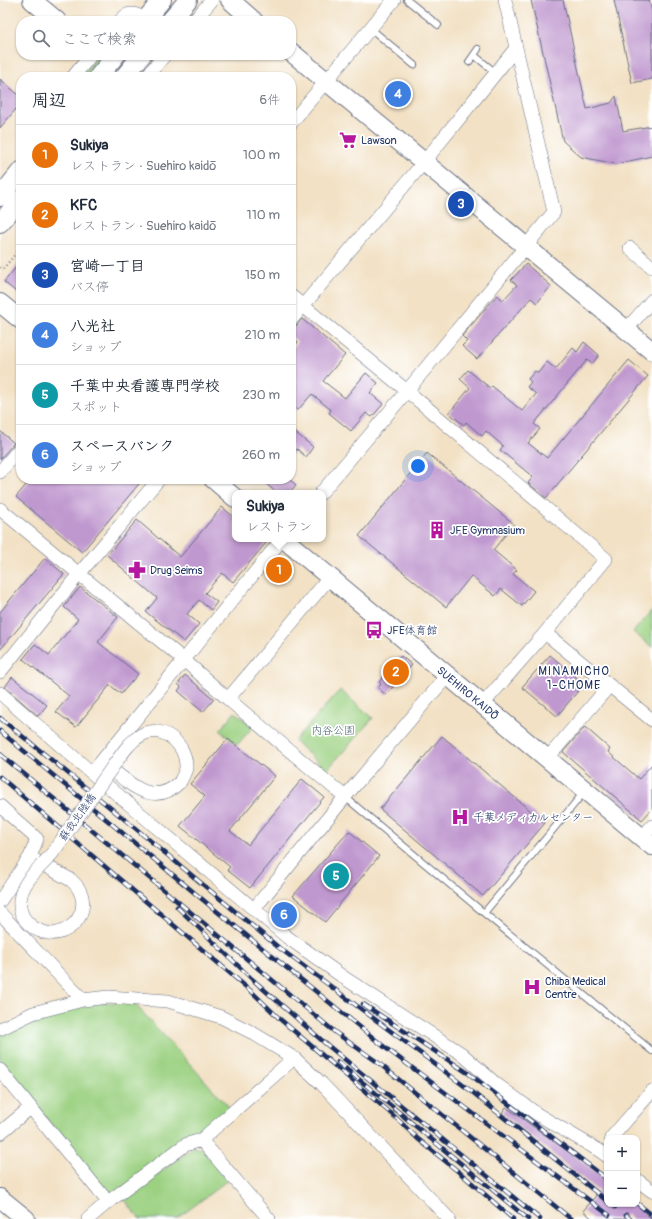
<!DOCTYPE html>
<html lang="ja">
<meta charset="utf-8">
<style>
body{margin:0;font-family:Pangolin,"Klee One",sans-serif;background:#f2f2f3;color:#1f2937}
.controls{position:absolute;right:12px;bottom:12px;display:grid;overflow:hidden;border-radius:8px;box-shadow:0 1px 3px #0004}
.controls button{width:36px;height:36px;display:grid;place-items:center;padding:0;border:0;border-bottom:1px solid #e0e1e3;background:#fff;color:#1f2937;font:20px sans-serif}
.you{position:absolute;left:418px;top:466px;width:14px;height:14px;margin:-10px;border:3px solid #fff;border-radius:50%;background:#1a73e8;box-shadow:0 0 0 6px #1a73e833}
.badge{display:grid;place-items:center;width:26px;height:26px;border-radius:50%;background:#2563eb;color:#fff;font-size:13px;font-weight:700}
.pin{position:absolute;translate:-50% -50%;border:2px solid #fff;box-shadow:0 1px 4px #0006}
.popup{position:absolute;left:232px;top:490px;width:94px;height:52px;box-sizing:border-box;display:grid;place-content:center;border-radius:8px;background:#fff;filter:drop-shadow(0 1px 3px #0005);font-size:13px;white-space:nowrap;color:#747a83}
.popup b{font-size:15px;color:#1f2937}
.popup::after{content:'';position:absolute;left:50%;top:100%;margin-left:-8px;border:8px solid transparent;border-top-color:#fff}
.list{margin:0;padding:0;list-style:none}
h2{display:flex;justify-content:space-between;align-items:center;height:52px;margin:0;padding:0 16px;font-size:17px}
h2 small{font-size:13px;font-weight:400;color:#747a83}
.list li{display:grid;grid-template-columns:26px 1fr auto;gap:12px;align-items:center;box-sizing:border-box;height:60px;padding:0 16px;border-top:1px solid #e0e1e3}
.list b{display:block;font-size:15px;white-space:nowrap}
.list p{margin:0;font-size:13px;white-space:nowrap;color:#747a83}
.list em{font-size:13px;font-style:normal;color:#747a83}
.icon{flex:none;width:22px;height:22px;fill:none;stroke:currentColor;stroke-width:2;stroke-linecap:round;stroke-linejoin:round}
.map{position:relative;flex:none;width:652px;height:1219px;overflow:hidden}
.search{position:absolute;background:#fff;box-shadow:0 1px 3px #0004;left:16px;top:16px;width:280px;height:44px;display:flex;align-items:center;gap:10px;box-sizing:border-box;padding:0 14px;border-radius:16px;color:#747a83;font-size:15px}
.panel{position:absolute;background:#fff;box-shadow:0 1px 3px #0004;left:16px;top:72px;width:280px;height:412px;border-radius:16px}
.map>svg:first-child{display:block}
.green{fill:#9cd182;stroke:#5c8070}
.building{fill:#bf98cf}
.lines{fill:none;stroke-linecap:round;stroke-linejoin:round}
.lane-casing{stroke:#666d82;stroke-width:8}
.street-casing{stroke:#666d82;stroke-width:14}
.secondary-casing{stroke:#666d82;stroke-width:20}
.path{stroke:#666d82;stroke-width:2;stroke-dasharray:1 3;stroke-linecap:butt}
.lane{stroke:#fff;stroke-width:6}
.street{stroke:#fff;stroke-width:13}
.secondary{stroke:#fff;stroke-width:18}
.rail-casing{stroke:#1b2f5e;stroke-width:4.5}
.rail{stroke:#fff;stroke-width:3;stroke-dasharray:9;stroke-linecap:butt}
.street-bridge-casing{stroke:#666d82;stroke-width:14;stroke-linecap:butt}
.street-bridge{stroke:#fff;stroke-width:13}
.labels{text-anchor:middle;stroke-width:3.5;stroke-linejoin:round;paint-order:stroke}
.poi-label{font-size:11px;fill:#1b2f5e;stroke:#fff;text-anchor:start}
.street-label{font-size:11px;fill:#1b2f5e;stroke:#fff}
.park-label{font-size:11px;fill:#426069;stroke:#fff}
.neighbourhood-label{font-size:12px;letter-spacing:1px;fill:#1b2f5e;stroke:#fff}
</style>
<div class="map">
<svg width="652" height="1219" viewBox="0 0 652 1219">
<rect width="100%" height="100%" fill="#fff"/>
<filter id="ink" filterUnits="userSpaceOnUse"><feTurbulence type="fractalNoise" baseFrequency=".025" numOctaves="2"/><feDisplacementMap in="SourceGraphic" scale="8" xChannelSelector="R" yChannelSelector="G"/><feConvolveMatrix kernelMatrix="1 2 1 2 8 2 1 2 1" color-interpolation-filters="sRGB"/></filter>
<filter id="wash" filterUnits="userSpaceOnUse"><feTurbulence type="fractalNoise" baseFrequency=".012" numOctaves="4" result="noise"/><feDisplacementMap in="SourceGraphic" scale="16" xChannelSelector="R" yChannelSelector="G"/><feGaussianBlur stdDeviation="0.9" result="paint"/><feColorMatrix in="noise" values="0 0 0 0 0 0 0 0 0 0 0 0 0 0 0 0 0 1.4 0 .05"/><feComposite in="paint" operator="in"/></filter>
<g filter="url(#wash)">
<rect width="100%" height="100%" fill="#f2e1c4"/>
<path class="green" d="M99,55H108L90,77H81Z
M652,610V647L633,632Z
M340,690L373,718L327,770L294,741Z
M235,712L253,727L237,745L220,730Z
M77,1002L134,1003L231,1109L207,1130L110,1198L0,1060V1034L8,1029Z
M194,1147L203,1149L229,1179L177,1219H140L124,1199Z"/>
<g id="blocks">
<path class="building" d="M531,0H563L587,109L611,103L616,96L623,131L652,126V156L616,164L581,157L563,141Z
M614,0H649L652,12V79L632,83Z
M0,79L21,97V103L0,128Z
M21,261V296L4,282Z
M526,264L551,286L537,303L531,298L477,359L462,346L467,341L462,336L497,295L503,300L517,285L511,280Z
M302,319L345,355L323,381L345,398L366,373L378,383L370,393L383,404L372,417L366,413L351,431L329,413L331,410L312,394L298,410L291,404V350L298,342L291,336V328L297,325Z
M584,342L599,355L592,364L587,360L534,424L540,429L528,443L547,458L629,360L648,376L546,498L528,483L533,477L500,450L503,446L486,431L482,436L466,422L464,425L449,413L470,388L460,379L468,370L490,388L492,386L522,411L536,394L527,387L531,382L528,379L535,371L538,373L547,362L556,369L573,348L577,352Z
M291,429L313,447L306,457L297,449L291,456Z
M0,431L14,443L0,459Z
M427,453L514,524L493,550L517,570L513,574L534,591L522,606L501,589L495,596L471,576L446,607L359,536Z
M31,479H143L82,552L16,497Z
M260,479H289L296,485L289,493H277Z
M222,507L235,518V539H261L266,543L233,582L222,573L205,593L217,602L211,610L199,600L187,614L199,624L184,642L146,612L157,598L107,555L137,520L180,557Z
M45,558L64,574L0,650V612Z
M80,587L118,617L98,642L138,674L121,694L110,685L76,727L56,712L69,696L23,659L35,644L49,655L78,619L64,607Z
M550,655L584,684L557,716L522,687Z
M401,656L412,665L386,695L378,688L381,684L379,682Z
M185,675L214,699L203,712L178,691L181,687L178,684Z
M12,677L47,705L38,716L5,687Z
M585,727L610,749L608,752L639,779L652,764V809L642,820L563,752Z
M442,736L545,823L483,896L380,809Z
M228,739L275,776L230,831L248,845L302,779L324,797L250,888L227,870L230,867L180,826L205,796L190,784Z
M349,831L379,856L325,922L293,896Z
M506,1107L586,1164L607,1181V1204H635L652,1219H632L627,1214L623,1219H593L583,1211L599,1192L502,1113Z"/>
</g>
</g>
<g filter="url(#ink)">
<use href="#blocks" fill-opacity="0" stroke="#666d82" stroke-width="1"/>
<g class="lines">
<g class="lane-casing">
<path id="lane" d="M407,0L438,25
M370,28L414,65
M474,55L496,73
M469,62L478,49
M345,797L484,913L652,1051
M484,913L585,791"/>
</g>
<g class="street-casing">
<path id="street" d="M120,21C128,11 135,13 145,19
M194,21L212,0
M73,77L91,55
M146,77L165,55
M291,123L394,0
M630,248L652,267
M291,296L407,391L606,559L545,633L482,705
M291,320L424,162L516,48
M626,330L652,300
M0,472L21,447
M321,493L407,391L554,212L505,0
M0,509L184,660L228,699L345,797
M545,633L652,720
M0,672L79,574L159,479
M0,693L92,773L287,937L346,979L462,1054L496,1084L537,1114L600,1151L607,1156
M228,699L330,577
M547,759L609,686
M103,762C127,781 152,810 180,782
M92,773L282,539
M0,806L37,839L30,857L0,901
M642,838L652,826
M33,859L71,880C85,892 87,910 74,924
M254,909L345,797L447,676
M0,913L83,1000
M0,1029L33,1013L83,1000L108,997L168,1001L221,1017L251,1032L294,1058L322,1084L449,1219
M0,1070L108,1202
M0,1133L30,1108
M611,1138L652,1091
M201,1140L269,1219
M637,1180L652,1191
M88,1219L108,1202L185,1145L201,1140L294,1058"/>
</g>
<g class="secondary-casing">
<path id="secondary" d="M32,0L57,21
M230,0L254,21
M144,21L162,0
M170,21L188,0
M291,52L652,351
M98,77L116,55
M124,77L142,55
M0,197L21,171
M0,223L21,199
M0,303L21,320
M213,479L235,498
M284,539L652,846
M0,1198L26,1219"/>
</g>
<path class="path" d="M0,267L3,269L21,247"/>
<use href="#lane" class="lane"/>
<use href="#street" class="street"/>
<use href="#secondary" class="secondary"/>
<g class="rail-casing">
<path id="rail" d="M0,718L123,818L278,947L471,1091L607,1201
M0,731L214,909L387,1049L609,1215
M0,754L336,1033L376,1061L571,1219
M0,777L252,992L281,1020L394,1116L418,1139L465,1177L513,1219
M177,907L252,979L326,1044L540,1219
M363,1004L468,1073L607,1179
M338,1062L528,1219
M637,1203L652,1215
M611,1204L615,1207
M626,1215L630,1219"/>
</g>
<use href="#rail" class="rail"/>
<g class="street-bridge-casing">
<path id="street-bridge" d="M74,924C66,931 57,935 47,933C28,929 16,914 21,895C25,879 40,868 50,856C59,845 66,833 75,821C91,798 107,774 124,751C130,743 136,737 145,733C166,726 187,746 186,768C185,773 182,778 180,782"/>
</g>
<use href="#street-bridge" class="street-bridge"/>
</g>
</g>
<defs>
<g id="supermarket-bare" transform="scale(1.38)"><path d="M-6-5.5h2.5l.6 2H6L4.5 2H-2.5L-4.4-4H-6ZM-1.5 3.2a1.3 1.3 0 1 0 .1 0ZM3 3.2a1.3 1.3 0 1 0 .1 0Z" fill="#b5179e" stroke="#fff" stroke-width="2.5" paint-order="stroke"/></g>
<g id="building-bare" transform="scale(1.38)"><path d="M-4-6H4V6H1V3H-1V6H-4ZM-2.5-4.3h1.7v1.8h-1.7ZM.8-4.3h1.7v1.8H.8ZM-2.5-1h1.7V.8h-1.7ZM.8-1h1.7V.8H.8Z" fill="#b5179e" stroke="#fff" stroke-width="2.5" paint-order="stroke"/></g>
<g id="pharmacy-bare" transform="scale(1.38)"><path d="M-2-6h4v4h4v4h-4v4h-4v-4h-4v-4h4Z" fill="#b5179e" stroke="#fff" stroke-width="2.5" paint-order="stroke"/></g>
<g id="bus-bare" transform="scale(1.38)"><path d="M-5-6H5V4H4V6H2V4H-2V6H-4V4H-5ZM-3.5-4V0h7V-4ZM-3.5 1.2v1.5H-2V1.2ZM2 1.2v1.5H3.5V1.2Z" fill="#b5179e" stroke="#fff" stroke-width="2.5" paint-order="stroke"/></g>
<g id="hospital-bare" transform="scale(1.38)"><path d="M-5-5h3v3.5h4V-5h3V5h-3V1.5h-4V5h-3Z" fill="#b5179e" stroke="#fff" stroke-width="2.5" paint-order="stroke"/></g>
</defs>
<g fill-rule="evenodd">
<use href="#supermarket-bare" x="348" y="140"/>
<use href="#building-bare" x="437" y="530"/>
<use href="#pharmacy-bare" x="137" y="570"/>
<use href="#bus-bare" x="374" y="630"/>
<use href="#hospital-bare" x="460" y="817"/>
<use href="#hospital-bare" x="532" y="987"/>
</g>
<g class="labels">
<g class="poi-label">
<text x="361" y="144">Lawson</text>
<text x="450" y="534">JFE Gymnasium</text>
<text x="150" y="574">Drug Seims</text>
<text x="387" y="634">JFE体育館</text>
<text x="473" y="821">千葉メディカルセンター</text>
<text x="545" y="985">Chiba Medical<tspan x="545" dy="13">Centre</tspan></text>
</g>
<g class="street-label">
<text transform="translate(468 693) rotate(40)" y="4">SUEHIRO KAIDŌ</text>
<text transform="translate(77 817) rotate(-55)" y="4">蘇我北陸橋</text>
</g>
<g class="park-label">
<text x="333" y="734">内谷公園</text>
</g>
<g class="neighbourhood-label">
<text x="574" y="675">MINAMICHO<tspan x="574" dy="14">1-CHOME</tspan></text>
</g>
</g>
</svg>
<div class="controls">
<button>+</button>
<button>−</button>
</div>
<div class="you"></div>
<div class="pin badge" style="left:279px;top:570px;background:#e8710a">1</div>
<div class="popup"><b>Sukiya</b>レストラン</div>
<div class="pin badge" style="left:396px;top:672px;background:#e8710a">2</div>
<div class="pin badge" style="left:461px;top:204px;background:#1a4fb4">3</div>
<div class="pin badge" style="left:398px;top:94px;background:#3f7fe0">4</div>
<div class="pin badge" style="left:336px;top:876px;background:#0f9aa8">5</div>
<div class="pin badge" style="left:284px;top:915px;background:#3f7fe0">6</div>
<div class="search"><svg class="icon" aria-label="search" viewBox="0 0 24 24"><circle cx="10" cy="10" r="6"/><path d="M15 15l6 6"/></svg>ここで検索</div>
<section class="panel">
<h2>周辺<small>6件</small></h2>
<ul class="list">
<li><span class="badge" style="background:#e8710a">1</span><div><b>Sukiya</b><p>レストラン · Suehiro kaidō</p></div><em>100 m</em></li>
<li><span class="badge" style="background:#e8710a">2</span><div><b>KFC</b><p>レストラン · Suehiro kaidō</p></div><em>110 m</em></li>
<li><span class="badge" style="background:#1a4fb4">3</span><div><b>宮崎一丁目</b><p>バス停</p></div><em>150 m</em></li>
<li><span class="badge" style="background:#3f7fe0">4</span><div><b>八光社</b><p>ショップ</p></div><em>210 m</em></li>
<li><span class="badge" style="background:#0f9aa8">5</span><div><b>千葉中央看護専門学校</b><p>スポット</p></div><em>230 m</em></li>
<li><span class="badge" style="background:#3f7fe0">6</span><div><b>スペースバンク</b><p>ショップ</p></div><em>260 m</em></li>
</ul>
</section>
</div>
